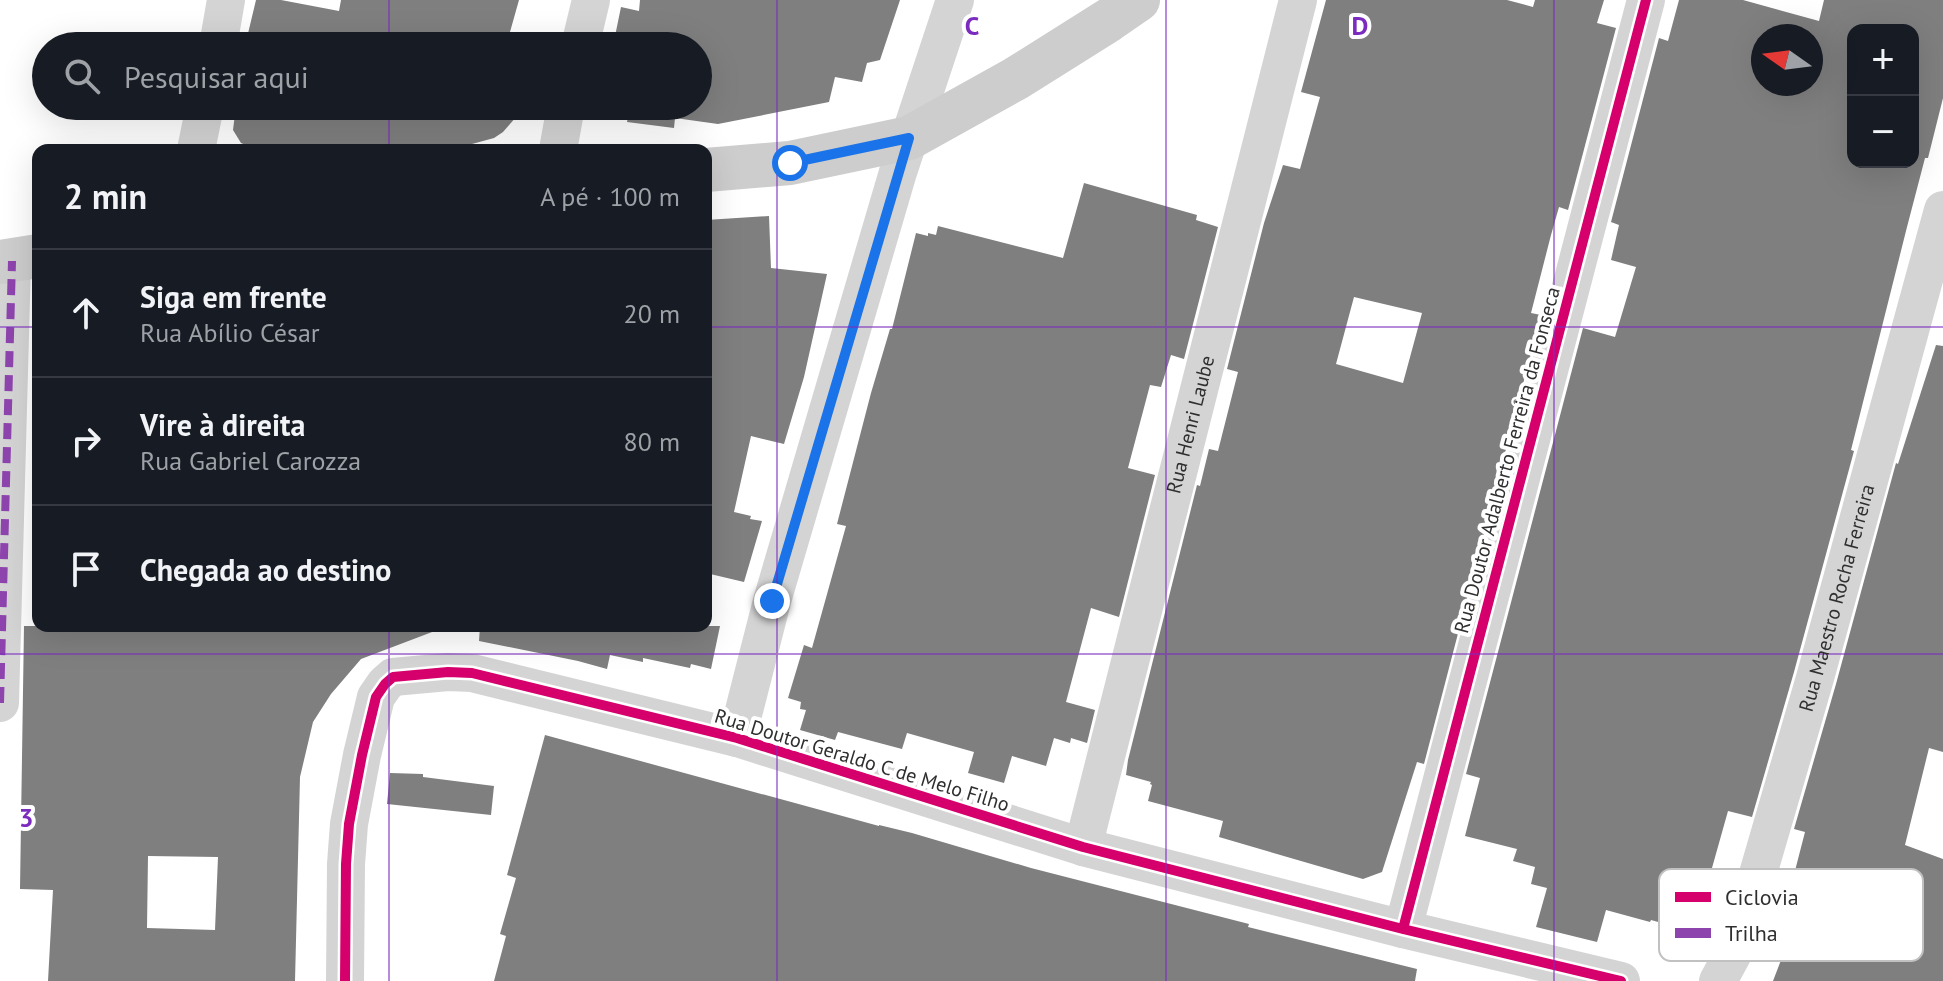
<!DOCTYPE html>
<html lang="pt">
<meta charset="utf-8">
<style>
body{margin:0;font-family:"PT Sans",sans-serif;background:#242831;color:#f1f3f6}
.controls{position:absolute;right:24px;top:24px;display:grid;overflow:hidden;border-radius:16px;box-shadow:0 8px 32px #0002}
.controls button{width:72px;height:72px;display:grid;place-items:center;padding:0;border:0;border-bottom:2px solid #363941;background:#171b24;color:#f1f3f6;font:40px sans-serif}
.compass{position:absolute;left:1751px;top:24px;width:72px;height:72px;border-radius:50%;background:#171b24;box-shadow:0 8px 32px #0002;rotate:284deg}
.stop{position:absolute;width:24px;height:24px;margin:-18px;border:6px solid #1a73e8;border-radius:50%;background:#fff}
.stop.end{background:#1a73e8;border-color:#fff;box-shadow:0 2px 8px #0008}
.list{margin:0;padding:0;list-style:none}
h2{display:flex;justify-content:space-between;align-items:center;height:104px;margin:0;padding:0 32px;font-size:34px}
h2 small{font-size:26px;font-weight:400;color:#9ea1a6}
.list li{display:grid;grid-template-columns:52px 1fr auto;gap:24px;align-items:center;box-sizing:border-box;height:128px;padding:0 32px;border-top:2px solid #363941}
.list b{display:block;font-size:30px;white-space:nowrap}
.list p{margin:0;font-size:26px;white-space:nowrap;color:#9ea1a6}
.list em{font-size:26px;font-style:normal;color:#9ea1a6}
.icon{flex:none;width:44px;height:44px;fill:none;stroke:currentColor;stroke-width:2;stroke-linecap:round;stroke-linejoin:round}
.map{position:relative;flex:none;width:1943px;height:981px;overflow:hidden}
.search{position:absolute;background:#171b24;box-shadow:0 8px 32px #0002;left:32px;top:32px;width:680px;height:88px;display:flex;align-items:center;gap:20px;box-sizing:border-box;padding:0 28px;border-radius:44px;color:#9ea1a6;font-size:30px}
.panel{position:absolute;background:#171b24;box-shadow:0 8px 32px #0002;left:32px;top:144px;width:680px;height:488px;border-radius:16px}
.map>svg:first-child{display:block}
.building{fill:#7f7f7f;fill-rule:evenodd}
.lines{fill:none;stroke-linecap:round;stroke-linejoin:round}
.minor{stroke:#d4d4d4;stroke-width:38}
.secondary{stroke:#cdcdcd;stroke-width:44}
.quiet{stroke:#8e44ad;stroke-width:8;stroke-dasharray:16 8;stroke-linecap:butt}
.cycleway-casing{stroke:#fff;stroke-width:15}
.cycleway{stroke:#d6006c;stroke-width:10}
.route{stroke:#1a73e8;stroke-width:10}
.grid{fill:none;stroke:#7b2cbf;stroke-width:2;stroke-opacity:0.55}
.labels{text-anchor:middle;stroke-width:8;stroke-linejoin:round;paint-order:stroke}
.street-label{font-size:20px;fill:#2f2f2f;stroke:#fff}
.key{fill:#fff;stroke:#c1c1c1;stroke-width:2}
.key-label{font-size:22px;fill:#2f2f2f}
.grid-label{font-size:26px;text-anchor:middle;font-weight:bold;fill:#7b2cbf;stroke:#fff;stroke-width:8;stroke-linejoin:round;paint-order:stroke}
</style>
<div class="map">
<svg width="1943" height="981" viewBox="0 0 1943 981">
<rect width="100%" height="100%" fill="#fff"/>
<path class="building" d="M256,0H281L339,11L341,0H519L506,46H245Z
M640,0H900L880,60L867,63L862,82L835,77L829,102L718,124L675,118L674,128L627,122L630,106H698V46H613L621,7L639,11Z
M1326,0H1507L1533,7L1535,0H1604L1597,23L1616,28L1568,210L1559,207L1551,235L1531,313L1541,315L1424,764L1417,762L1382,872L1363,879L1219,837L1223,821L1148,801L1152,785L1150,784L1151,782L1126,775L1128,760L1197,485L1200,486L1209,449L1218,451L1238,372L1227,369L1264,223L1283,165L1300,169L1320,97L1301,92ZM1354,297L1422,313L1403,383L1336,364Z
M1679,0H1743L1819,21L1824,0H1943V98L1928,158H1925L1907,227L1851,450L1854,451L1794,672L1752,817L1728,811L1694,932L1651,920L1650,922L1606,910L1597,942L1536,927L1547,888L1531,884L1535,867L1513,861L1517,849L1465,836L1480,778L1466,774L1583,328L1615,337L1636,267L1611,260L1619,225L1611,222L1659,38L1668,41ZM1853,30H1913V162H1853ZM1763,36H1811V84H1763Z
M236,106H518L524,108L503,132L494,138L472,144L471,150H257L241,143L233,130Z
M1084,183L1197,215L1196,220L1218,227L1184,359L1171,355L1161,387L1150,385L1128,468L1155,475L1119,617L1091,608L1066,702L1095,710L1087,743L1071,738L1070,743L1054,738L1046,766L1012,756L1004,783L968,773L974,752L907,733L902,749L838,732L835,740L800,730L806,710L800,709L801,702L788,698L804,645L812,648L846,526L837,524L871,393L890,329H892L916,233L928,236V233L936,235L938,226L1063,258Z
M769,216L771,268L827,274L804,377L784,444L751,436L734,512L751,516L750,519L762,521L744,582L706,573V220Z
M1936,345L1943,346V752L1929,748L1905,845L1943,859V981H1773L1781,960L1777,959L1789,927L1781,925L1805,832L1794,829L1836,684L1896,463L1898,464Z
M24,626H439L440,629L361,659L331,694L313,722L300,777L295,981H48L53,890L20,889ZM148,856L218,857L215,930L147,928Z
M480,626H720L711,669L691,664L690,668L643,658V662L610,655L607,669L578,661L479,641Z
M545,735L879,826V825L912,833L1031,868L1249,924L1248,927L1417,969L1415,981H494L506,936L500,934L516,878L507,875Z
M390,773L423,774V777L494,786L491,815L387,804Z"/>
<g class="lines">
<g class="minor">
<path d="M218,46L226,0"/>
<path d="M580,46L591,0"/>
<path d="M196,150L205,106"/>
<path d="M558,150L566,106"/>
<path d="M0,703L12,261"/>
<path d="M737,738L772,601L898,172L955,0"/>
<path id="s1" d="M1083,847L1298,0"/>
<path d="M1403,929L1646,0"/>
<path d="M345,981L346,864L349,824L362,755L376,697L385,684L393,677L448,672L472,673L737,738L1083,847L1403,929L1621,981"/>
<path id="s2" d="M1718,981L1737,946L1815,678L1943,210"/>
</g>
<path class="secondary" d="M706,170L790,163L909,138L1015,79L1109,20L1138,0
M0,262L38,256"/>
<path class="quiet" d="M0,703L12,261"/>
<g class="cycleway-casing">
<path id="cycleway" d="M1403,929L1646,0
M345,981L346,864L349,824L362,755L376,697L385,684L393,677L448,672L472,673L737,738L1083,847L1403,929L1621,981"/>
</g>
<use href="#cycleway" class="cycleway"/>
</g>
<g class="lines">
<path class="route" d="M772,601L909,138L790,163"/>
</g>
<path class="grid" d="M389,0V46M777,0V981M1166,0V981M1554,0V981M389,106V150M0,327H38M706,327H1943M389,626V981M0,654H1943"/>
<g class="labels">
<g class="street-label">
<text dy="7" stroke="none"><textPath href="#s1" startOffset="436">Rua Henri Laube</textPath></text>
<text transform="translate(1507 460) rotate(-75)" y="7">Rua Doutor Adalberto Ferreira da Fonseca</text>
<text dy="7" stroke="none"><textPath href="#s2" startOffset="402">Rua Maestro Rocha Ferreira</textPath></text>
<text transform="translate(862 760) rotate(17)" y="7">Rua Doutor Geraldo C de Melo Filho</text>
</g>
</g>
<rect x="1659" y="869" width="264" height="92" rx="12" class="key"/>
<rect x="1675" y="892" width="36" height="10" fill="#d6006c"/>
<rect x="1675" y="928" width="36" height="10" fill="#8e44ad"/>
<g class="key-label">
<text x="1725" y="905">Ciclovia</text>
<text x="1725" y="941">Trilha</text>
</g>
<g class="grid-label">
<text x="972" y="35">C</text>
<text x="1360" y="35">D</text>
<text x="26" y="827">3</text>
</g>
</svg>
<div class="controls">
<button>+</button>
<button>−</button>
</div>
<svg class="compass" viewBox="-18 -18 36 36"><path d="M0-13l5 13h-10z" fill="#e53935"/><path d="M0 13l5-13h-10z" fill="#9ea1a6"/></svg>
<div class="stop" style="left:790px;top:163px"></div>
<div class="stop end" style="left:772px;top:601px"></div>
<div class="search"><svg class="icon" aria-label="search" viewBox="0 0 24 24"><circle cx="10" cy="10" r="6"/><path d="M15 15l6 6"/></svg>Pesquisar aqui</div>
<section class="panel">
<h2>2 min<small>A pé · 100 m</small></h2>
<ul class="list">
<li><svg class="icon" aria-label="ahead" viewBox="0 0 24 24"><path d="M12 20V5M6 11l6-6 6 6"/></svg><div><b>Siga em frente</b><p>Rua Abílio César</p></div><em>20 m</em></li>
<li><svg class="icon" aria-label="right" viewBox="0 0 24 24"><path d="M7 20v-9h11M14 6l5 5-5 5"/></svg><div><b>Vire à direita</b><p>Rua Gabriel Carozza</p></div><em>80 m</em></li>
<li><svg class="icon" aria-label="arrive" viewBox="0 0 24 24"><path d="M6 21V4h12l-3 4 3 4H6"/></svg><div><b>Chegada ao destino</b></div></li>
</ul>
</section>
</div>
